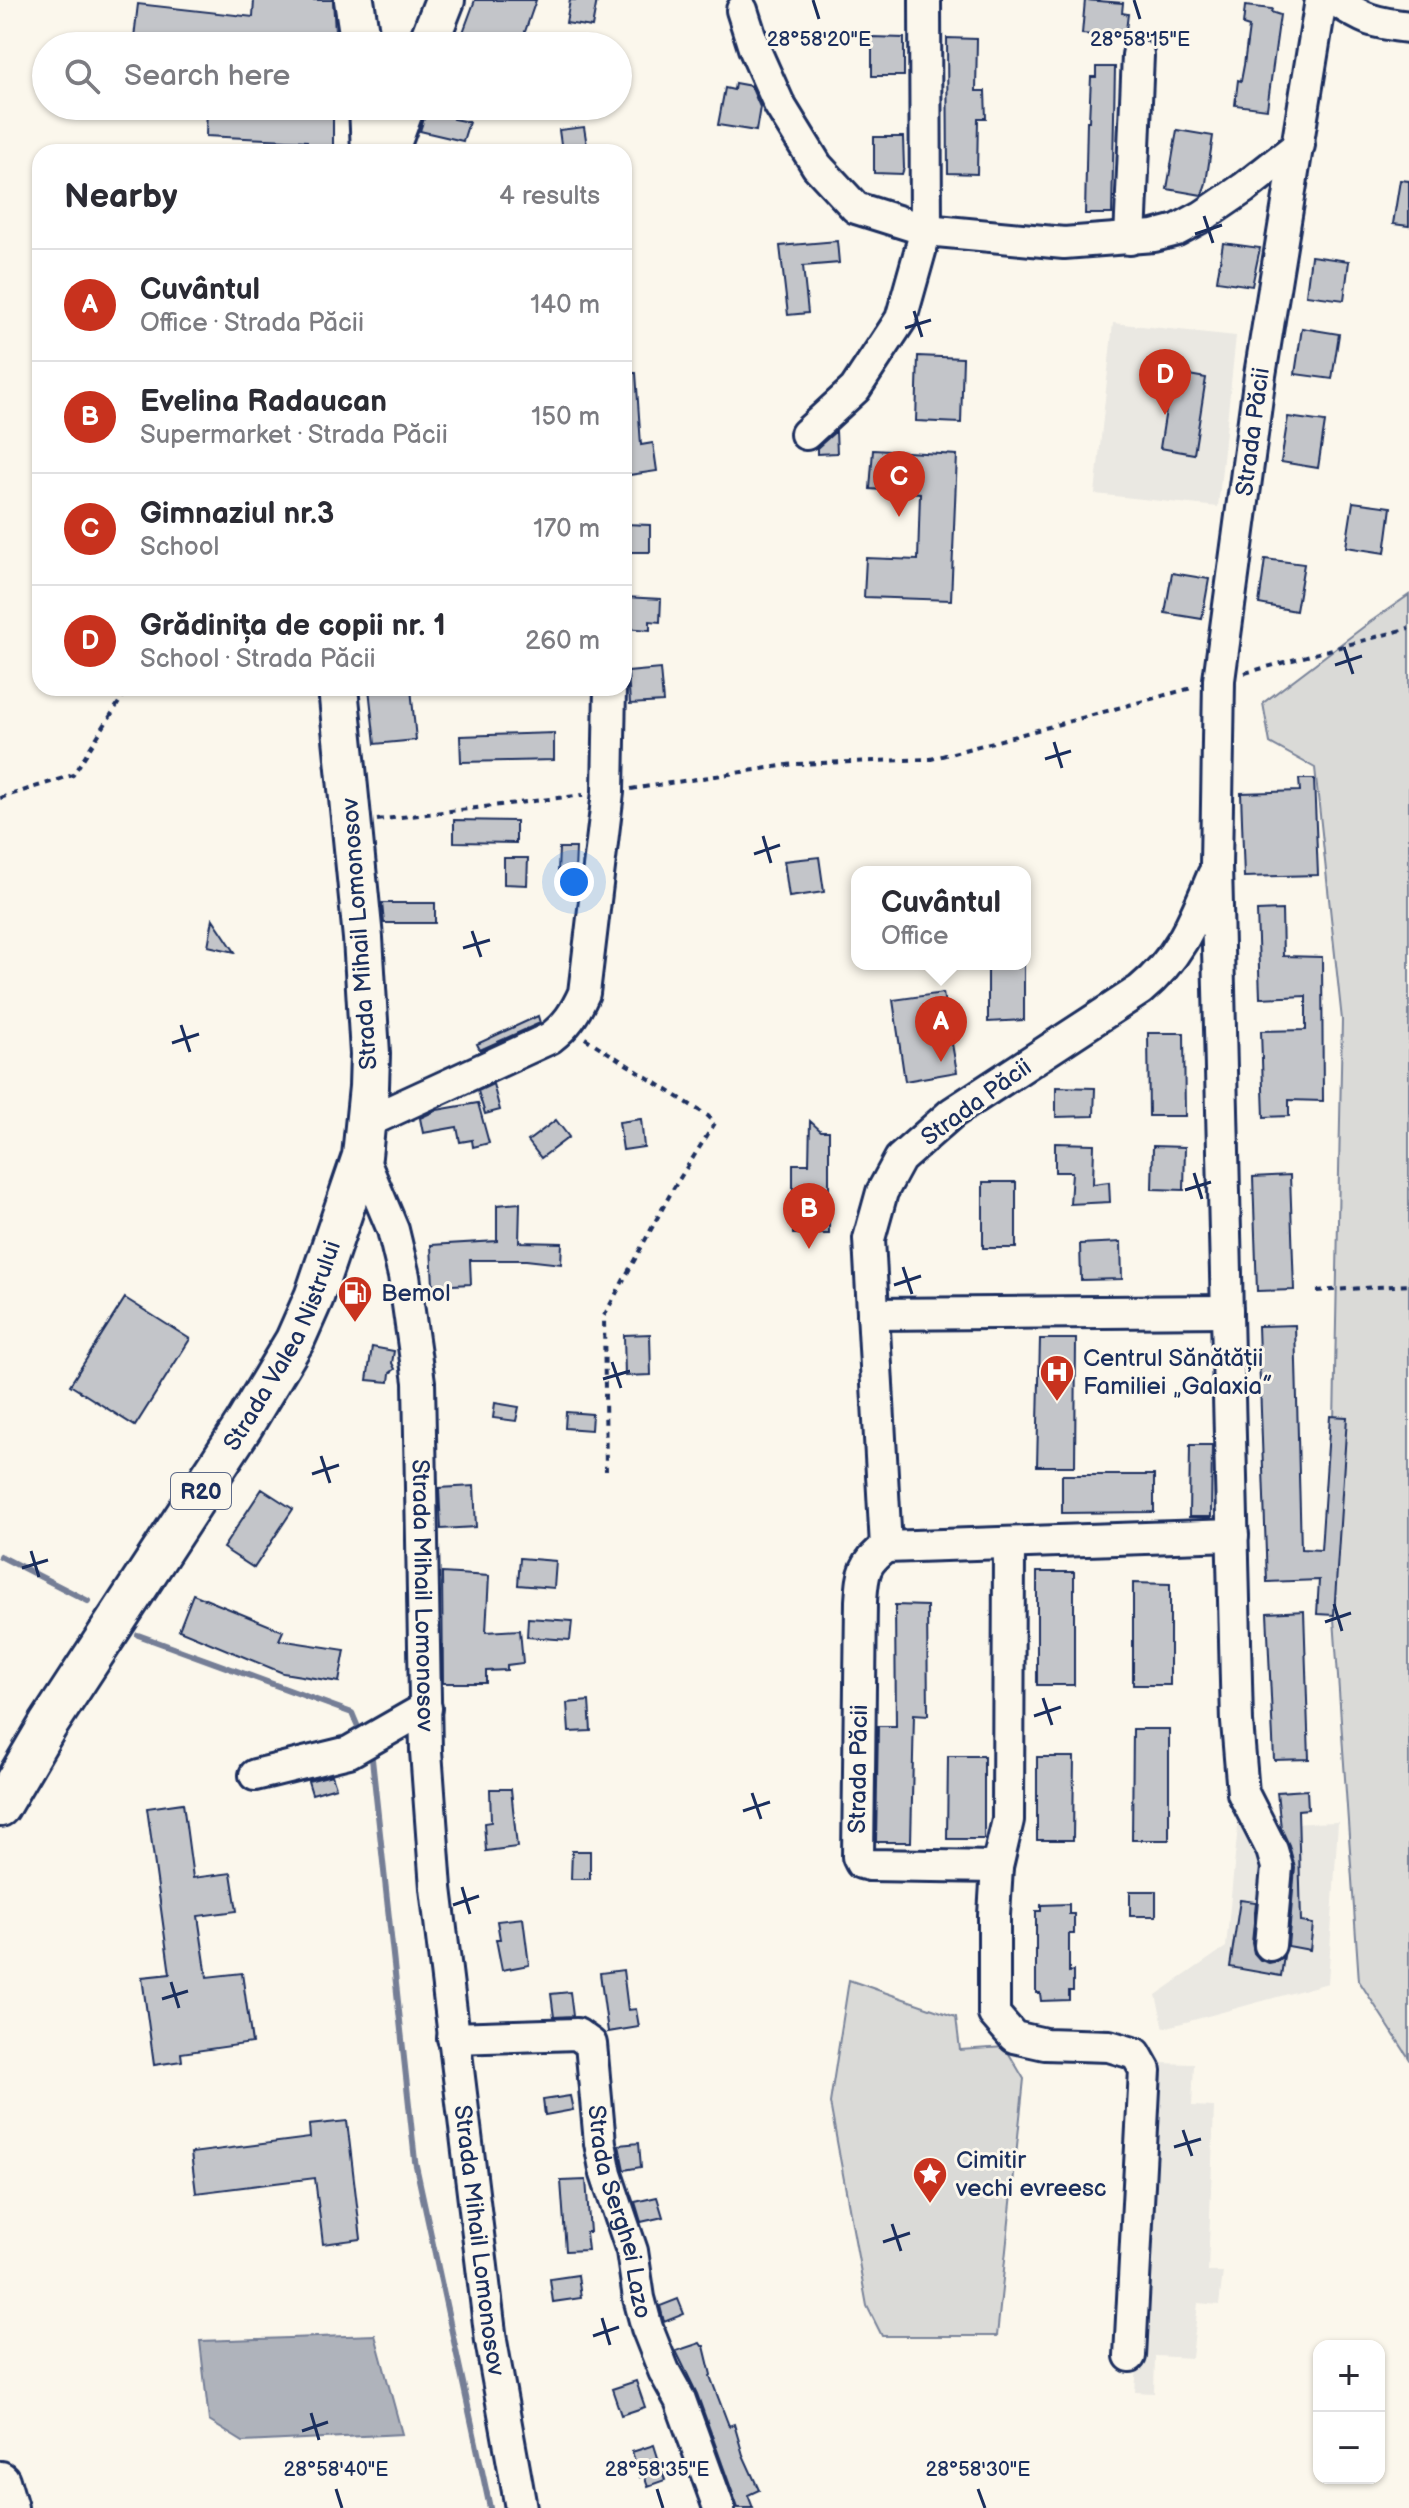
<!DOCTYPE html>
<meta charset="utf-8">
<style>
body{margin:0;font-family:"Balsamiq Sans",sans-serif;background:#f2f2f3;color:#2b2b33}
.controls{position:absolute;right:24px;bottom:24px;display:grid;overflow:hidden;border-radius:16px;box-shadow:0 2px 6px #0004}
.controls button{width:72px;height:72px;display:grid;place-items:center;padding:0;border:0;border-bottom:2px solid #e1e1e2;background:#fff;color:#2b2b33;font:40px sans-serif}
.you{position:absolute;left:574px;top:882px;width:28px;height:28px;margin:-20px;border:6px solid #fff;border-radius:50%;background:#1a73e8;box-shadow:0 0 0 12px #1a73e833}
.badge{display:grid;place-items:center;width:52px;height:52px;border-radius:50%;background:#c8321e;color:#fff;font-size:26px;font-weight:700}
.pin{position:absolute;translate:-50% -66px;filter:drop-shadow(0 2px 4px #0008)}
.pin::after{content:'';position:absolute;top:42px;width:28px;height:24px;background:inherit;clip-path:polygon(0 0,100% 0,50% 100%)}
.popup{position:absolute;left:851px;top:866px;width:180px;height:104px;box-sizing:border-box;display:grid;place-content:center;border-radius:16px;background:#fff;filter:drop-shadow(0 2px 6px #0005);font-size:26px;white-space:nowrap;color:#7c7c81}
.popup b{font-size:30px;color:#2b2b33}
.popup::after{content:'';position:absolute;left:50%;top:100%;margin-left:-16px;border:16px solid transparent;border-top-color:#fff}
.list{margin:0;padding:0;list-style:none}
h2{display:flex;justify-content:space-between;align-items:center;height:104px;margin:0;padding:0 32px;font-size:34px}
h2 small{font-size:26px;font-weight:400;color:#7c7c81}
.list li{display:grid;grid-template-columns:52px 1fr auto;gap:24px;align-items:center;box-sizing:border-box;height:112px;padding:0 32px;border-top:2px solid #e1e1e2}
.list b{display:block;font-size:30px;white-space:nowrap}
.list p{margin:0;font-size:26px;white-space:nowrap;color:#7c7c81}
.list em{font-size:26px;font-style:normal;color:#7c7c81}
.icon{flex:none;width:44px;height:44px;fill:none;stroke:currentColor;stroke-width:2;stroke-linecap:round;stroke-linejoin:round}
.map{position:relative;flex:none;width:1409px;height:2508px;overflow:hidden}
.search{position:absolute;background:#fff;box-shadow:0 2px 6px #0004;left:32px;top:32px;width:600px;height:88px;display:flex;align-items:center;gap:20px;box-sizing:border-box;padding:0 28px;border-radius:44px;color:#7c7c81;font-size:30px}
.panel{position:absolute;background:#fff;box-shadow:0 2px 6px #0004;left:32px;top:144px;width:600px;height:552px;border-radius:24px}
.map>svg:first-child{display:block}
.built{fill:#eae8e2}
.green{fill:#dadad7;stroke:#7a849a;stroke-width:2}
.water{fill:#afb3bb;stroke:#747e96;stroke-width:2}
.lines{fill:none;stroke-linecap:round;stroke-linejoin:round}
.stream{stroke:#747e96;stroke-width:6}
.building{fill:#c3c5c9;stroke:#1b2f5e;stroke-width:2}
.minor-casing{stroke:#1b2f5e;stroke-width:36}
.major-casing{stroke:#1b2f5e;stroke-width:44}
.path{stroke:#1b2f5e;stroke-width:4;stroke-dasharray:6 6;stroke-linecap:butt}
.minor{stroke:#fbf7ec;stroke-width:30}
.major{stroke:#fbf7ec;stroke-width:38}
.ticks{fill:none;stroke:#1b2f5e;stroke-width:3}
.labels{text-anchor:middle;stroke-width:6;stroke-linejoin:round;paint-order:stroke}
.shield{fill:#fbf7ec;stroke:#5e6b89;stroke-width:2}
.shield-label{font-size:22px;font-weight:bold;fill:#1b2f5e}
.street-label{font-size:24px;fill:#1b2f5e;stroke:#fbf7ec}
.poi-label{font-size:24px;fill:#1b2f5e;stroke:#fbf7ec;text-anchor:start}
.ticks-label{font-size:20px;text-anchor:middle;fill:#1b2f5e;stroke:#fbf7ec;stroke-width:6;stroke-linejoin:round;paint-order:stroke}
</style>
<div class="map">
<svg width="1409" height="2508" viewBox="0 0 1409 2508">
<rect width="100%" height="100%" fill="#fbf7ec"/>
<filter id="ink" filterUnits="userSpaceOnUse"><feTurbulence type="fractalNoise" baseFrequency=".0125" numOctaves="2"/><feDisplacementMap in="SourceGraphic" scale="16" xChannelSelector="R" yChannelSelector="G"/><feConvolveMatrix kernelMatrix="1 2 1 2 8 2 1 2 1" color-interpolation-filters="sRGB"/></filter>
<g filter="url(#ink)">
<path class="built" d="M1113,323L1236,336L1218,507L1095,494Z
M1338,1822L1328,1983L1164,2028L1156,1995L1226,1947L1238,1826Z
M1159,2063L1194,2064L1192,2106L1214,2107L1208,2272H1223L1219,2305L1198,2303L1192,2358L1155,2356L1154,2393L1135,2392Z"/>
<path class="green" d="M1409,595V2058L1359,1981L1331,1575L1342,1020L1315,768L1270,743L1263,703L1370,622Z
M849,1980L956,2017L960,2050L1005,2047L1024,2079L997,2336H882L867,2306L830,2103Z"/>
<path class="water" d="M375,2335L402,2434L243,2442L209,2421L200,2341Z"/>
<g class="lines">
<path class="stream" d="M0,1556L88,1601
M138,1635L352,1713L362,1737
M368,1751L372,1759L415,2161L490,2508"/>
</g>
<path class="building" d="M254,0H333L336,46H133L138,4L253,17Z
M475,0H536L520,46H458Z
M570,0H597L592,27L566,23Z
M1085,0L1123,3L1122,13L1128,14L1126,30H1120L1119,37L1082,34Z
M1245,6L1272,9L1271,12L1280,15L1267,109L1235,105L1238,80L1241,81L1244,65L1249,27L1243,25Z
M872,37L904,38V76H872Z
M947,38L977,39L976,91H985L986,118H978L977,174L948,173Z
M1096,67H1115L1112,214H1085L1087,121H1089L1091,77H1096Z
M735,83L751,86L760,107L756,131L718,125L725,88L734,90Z
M207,106H333V152H307V141L206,136Z
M428,106H455L453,119L469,122L463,141L420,131Z
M584,127L588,152H562L559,130Z
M1177,130L1213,136L1206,183L1202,195L1167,189Z
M874,137H903L904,168L902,174L874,173Z
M1400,180L1409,181V226L1393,224Z
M837,241L839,263L803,266L808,313L788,315L780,246Z
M1223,243L1260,248L1252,286L1217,281Z
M1311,256L1349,261L1344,300L1306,295Z
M1302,328L1339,334L1332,379L1295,374Z
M918,356L963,358L961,423L916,421Z
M1172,372L1206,378L1194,454L1160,448Z
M624,373H636L641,445L653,443L657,471L629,475L628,466L624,467Z
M1288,417L1325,422L1318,468L1281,462Z
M836,431L837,453L817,454V448Z
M873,450L957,455L951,600L864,597L866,558L918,560L920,493L870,489Z
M1353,502L1391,507L1385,553L1346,547Z
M624,524L650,525V552H624Z
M1265,559L1304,564L1296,611L1259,604Z
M1172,573L1209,579L1202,619L1165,613Z
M624,597L661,599L660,622L650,621V630L624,628Z
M660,669L663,702L630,704L628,672Z
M369,688H411L416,740L375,744Z
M554,733V760L461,762L460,736Z
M1299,779H1314L1318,875L1244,877L1241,793L1300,791Z
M454,820L516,821V843L454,842Z
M559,848H576L575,873H558Z
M819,857L824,892L789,897L784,861Z
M504,858H528L527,885L504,884Z
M382,903H435V923H384Z
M1282,910L1283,956L1322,957L1323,1101L1289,1100V1116L1264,1117L1261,1031L1306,1030V996L1260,998L1257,911Z
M213,919L235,952L208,946Z
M988,964H1024V1020L988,1022Z
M943,993L957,1072L905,1081L893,1000Z
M538,1016L540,1023L480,1050L477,1044Z
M1148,1033H1184L1185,1116H1149Z
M493,1084L500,1110L485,1114L478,1091Z
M1056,1087L1095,1088L1094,1116L1056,1117Z
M478,1103L489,1143L473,1147L472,1140L460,1142L457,1127L423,1133L420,1118L437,1110Z
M641,1119L644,1147L623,1150L619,1122Z
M556,1120L569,1137L541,1158L528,1141Z
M810,1121L821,1131H829V1234H793V1164H809Z
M1055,1143L1094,1144L1093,1184L1109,1182L1110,1202L1070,1204L1072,1172H1055Z
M1153,1146L1185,1147L1184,1190L1152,1189Z
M1290,1175L1294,1290L1257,1291L1253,1177Z
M983,1182H1016V1248H983Z
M520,1203L519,1242L562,1243L561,1264L526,1260H470L471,1284L433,1286L431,1245L497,1241V1205Z
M1121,1242L1122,1279L1081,1280L1080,1244Z
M125,1298L190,1339L135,1426L70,1385Z
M1295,1325L1301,1549L1321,1550L1330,1416L1347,1417L1334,1615L1317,1614L1319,1580L1267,1582L1258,1326Z
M650,1334L651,1375L625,1376L624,1335Z
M1040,1339H1076L1075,1466H1037Z
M372,1347L394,1351L392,1363L395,1369L390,1373L389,1382L367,1380Z
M495,1403L519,1407L516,1421L493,1418Z
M566,1412L592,1414L591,1430L565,1428Z
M1190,1445H1212L1211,1517H1189Z
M1062,1475H1154V1512L1062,1513Z
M474,1486L476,1527L441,1529L439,1488Z
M262,1489L293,1509L254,1568L223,1548Z
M520,1558L556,1561L554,1588L518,1585Z
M1037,1572H1074V1685H1037Z
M442,1573L489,1576L486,1632L520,1630L523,1663L507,1665V1670L486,1671V1683H443Z
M1133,1583L1170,1584V1685H1133Z
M193,1594L283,1631L279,1640L345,1650L339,1682L283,1673L179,1630Z
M895,1605L927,1606L928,1715L914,1714L911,1842H876L878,1726H896Z
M1304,1611L1309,1759L1274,1760L1267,1613Z
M528,1618L572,1621L570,1640L527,1637Z
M589,1701L591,1731L569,1732L567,1703Z
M1133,1729H1169V1840H1132Z
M948,1756H984V1839H947Z
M1037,1757H1074L1073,1840H1037Z
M332,1775L336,1787L312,1794L308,1781Z
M490,1789H511L517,1847L486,1851L484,1823L491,1822Z
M1307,1790L1308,1809L1298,1810L1301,1922L1313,1924L1310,1950L1288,1946L1295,1868L1289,1845L1281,1828L1277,1792Z
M183,1803L193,1878L231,1873L237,1911L198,1916L207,1977L242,1973L252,2043L181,2053L182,2061L154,2065L142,1977L170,1974L147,1808Z
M572,1851H590V1879H571Z
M1130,1891H1156V1916H1130Z
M1240,1900L1256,1902L1252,1943L1254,1953L1260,1960L1269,1963L1278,1961L1284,1956L1281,1976L1230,1967Z
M1069,1904V1914H1074V1934H1069V1972L1073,1971V1991H1069V2000L1041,2001L1040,1993H1036V1911H1041V1905Z
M523,1918L529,1965L502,1970L496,1939H500L497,1921Z
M623,1970L628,2010L636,2009L639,2027L608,2032L600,1973Z
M570,1992L573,2016L554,2017L551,1994Z
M570,2096L573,2110L545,2115L543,2100Z
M347,2121L361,2239L323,2244L315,2178L196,2193L191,2153L310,2138L309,2125Z
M639,2143L641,2167L624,2170L619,2145Z
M586,2180L590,2232H586L588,2250L566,2251L561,2181Z
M657,2197L663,2217L641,2222L635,2202Z
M578,2275L581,2298L553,2302L550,2279Z
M678,2299L684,2314L664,2322L660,2306Z
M700,2343L702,2346H704L711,2375L710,2376L729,2426L734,2424L743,2455L759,2490L748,2495L753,2508H738L697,2394L676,2351Z
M636,2381L645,2407L621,2415L612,2389Z
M654,2445L665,2480L648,2486L644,2475L640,2477L632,2452Z"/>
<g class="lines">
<g class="minor-casing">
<g id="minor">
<path d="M1335,0C1364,20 1374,23 1409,27"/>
<path d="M742,10L754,48L779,104L817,166L856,208L926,230L1064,243L1154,236L1177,230L1203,216L1244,188L1299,145"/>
<path d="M1130,239L1138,55"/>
<path d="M806,434L855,389L901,319L926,230L925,0"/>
<path d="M1213,875C1193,922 1180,957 1140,990L952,1113L900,1159L882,1192L869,1239L886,1547L1233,1535"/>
<path d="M365,1123L550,1038C567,1025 575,1013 584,993L608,792L610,688"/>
<path id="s1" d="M362,1156L393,1230L404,1276L419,1382L426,1751L436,1888L491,2341L521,2508"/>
<path d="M873,1314L1227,1311"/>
<path d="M1009,1543L1008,1820L997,1867L994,1915V2014L1014,2037L1045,2044L1109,2046L1136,2054L1145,2070L1130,2356"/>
<path d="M886,1547C863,1563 863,1574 861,1601L858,1857L861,1863L869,1865L997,1867"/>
<path d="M255,1775L349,1752L426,1708"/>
<path id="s2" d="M1270,1945L1277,1867L1272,1850L1243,1793L1237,1722L1216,866L1219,680L1260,375L1321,0"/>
<path id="s3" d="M453,2038L577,2034L591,2044L600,2143L606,2174L632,2251L639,2298L647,2328L664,2371L680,2400L719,2508"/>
</g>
</g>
<g class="major-casing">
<g id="major">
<path d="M354,0L361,46"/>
<path d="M427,46L445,0"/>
<path d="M369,106L371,152"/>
<path d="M388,152L405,106"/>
<path id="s4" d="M0,1807L48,1725L244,1425L295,1340L314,1297L362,1156L369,1087L370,1054L363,938L338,688"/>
<path d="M0,2481L8,2508"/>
</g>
</g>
<path class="path" d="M1245,673L1409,628
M631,789L794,764L931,759L1195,687
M0,798L73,775L128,688
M377,820L583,795
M585,1038L708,1116L715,1123L673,1189L604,1316L606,1471
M1317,1291L1409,1285"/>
<use href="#minor" class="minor"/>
<use href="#major" class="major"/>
</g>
</g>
<path class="ticks" d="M813,0L819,19M1134,0L1140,19M1204,216L1213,243M1195,234L1222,225M914,311L922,337M905,328L931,320M1344,647L1353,674M1335,665L1362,656M1054,742L1062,768M1045,759L1071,751M763,836L771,863M754,854L780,845M472,931L481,957M463,948L490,940M181,1025L190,1052M172,1043L199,1034M1194,1173L1202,1199M1185,1190L1211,1182M903,1267L912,1294M894,1285L921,1276M612,1362L621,1388M603,1379L630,1371M321,1456L330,1483M312,1474L339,1465M31,1551L39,1577M22,1568L48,1560M1334,1604L1342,1631M1325,1622L1351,1613M1043,1698L1052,1725M1034,1716L1061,1707M752,1793L761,1819M743,1811L770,1802M462,1887L470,1914M453,1905L479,1896M171,1982L179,2008M162,1999L188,1991M1183,2130L1192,2156M1174,2147L1201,2139M892,2224L901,2251M883,2242L910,2233M602,2318L610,2345M593,2336L619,2327M311,2413L319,2440M302,2431L328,2422M336,2489L342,2508M657,2489L663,2508M978,2489L985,2508"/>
<defs>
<g id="fuel-pin" transform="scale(1.8)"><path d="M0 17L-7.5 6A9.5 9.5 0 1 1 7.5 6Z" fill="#c8321e" stroke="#fbf7ec"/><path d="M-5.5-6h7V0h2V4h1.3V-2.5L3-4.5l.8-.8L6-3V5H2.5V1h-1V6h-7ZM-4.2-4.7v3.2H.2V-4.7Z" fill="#fff"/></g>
<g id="hospital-pin" transform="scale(1.8)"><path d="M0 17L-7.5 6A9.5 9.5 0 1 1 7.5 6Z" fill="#c8321e" stroke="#fbf7ec"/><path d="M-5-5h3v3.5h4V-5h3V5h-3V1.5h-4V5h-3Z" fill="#fff"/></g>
<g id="sight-pin" transform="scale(1.8)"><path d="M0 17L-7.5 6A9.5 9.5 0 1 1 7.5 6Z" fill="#c8321e" stroke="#fbf7ec"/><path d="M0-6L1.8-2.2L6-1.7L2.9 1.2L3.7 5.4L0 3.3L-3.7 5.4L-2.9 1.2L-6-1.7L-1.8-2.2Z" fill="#fff"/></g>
</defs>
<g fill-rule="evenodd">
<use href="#fuel-pin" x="355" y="1293"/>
<use href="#hospital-pin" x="1057" y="1372"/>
<use href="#sight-pin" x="930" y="2174"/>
</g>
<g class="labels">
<rect class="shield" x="171" y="1473" width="60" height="36" rx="6"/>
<g class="shield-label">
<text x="201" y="1499">R20</text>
</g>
<g class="street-label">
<text dy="8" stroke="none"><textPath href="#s2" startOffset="1524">Strada Păcii</textPath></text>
<text transform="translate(359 934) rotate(-94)" y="8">Strada Mihail Lomonosov</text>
<text transform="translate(976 1102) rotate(-36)" y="8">Strada Păcii</text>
<text dy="8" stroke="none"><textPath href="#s4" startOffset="542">Strada Valea Nistrului</textPath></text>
<text dy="8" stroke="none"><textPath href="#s1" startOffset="448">Strada Mihail Lomonosov</textPath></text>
<text transform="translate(858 1769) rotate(-89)" y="8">Strada Păcii</text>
<text dy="8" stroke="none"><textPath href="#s3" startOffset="312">Strada Serghei Lazo</textPath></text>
<text dy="8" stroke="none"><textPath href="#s1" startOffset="1096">Strada Mihail Lomonosov</textPath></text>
</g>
<g class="poi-label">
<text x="381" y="1301">Bemol</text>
<text x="1083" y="1366">Centrul Sănătății<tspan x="1083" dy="28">Familiei „Galaxia”</tspan></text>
<text x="956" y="2168">Cimitir<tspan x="956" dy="28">vechi evreesc</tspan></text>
</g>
</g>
<g class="ticks-label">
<text x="819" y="46">28°58'20"E</text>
<text x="1140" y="46">28°58'15"E</text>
<text x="336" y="2476">28°58'40"E</text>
<text x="657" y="2476">28°58'35"E</text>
<text x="978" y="2476">28°58'30"E</text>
</g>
</svg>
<div class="controls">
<button>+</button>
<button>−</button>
</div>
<div class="you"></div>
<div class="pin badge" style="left:941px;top:1062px">A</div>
<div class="popup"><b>Cuvântul</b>Office</div>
<div class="pin badge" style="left:809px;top:1249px">B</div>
<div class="pin badge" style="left:899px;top:517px">C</div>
<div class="pin badge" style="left:1165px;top:415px">D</div>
<div class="search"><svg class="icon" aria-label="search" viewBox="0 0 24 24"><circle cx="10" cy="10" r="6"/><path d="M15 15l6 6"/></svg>Search here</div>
<section class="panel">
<h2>Nearby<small>4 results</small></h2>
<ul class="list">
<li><span class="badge">A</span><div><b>Cuvântul</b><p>Office · Strada Păcii</p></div><em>140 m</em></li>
<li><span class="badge">B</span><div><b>Evelina Radaucan</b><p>Supermarket · Strada Păcii</p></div><em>150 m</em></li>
<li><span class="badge">C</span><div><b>Gimnaziul nr.3</b><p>School</p></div><em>170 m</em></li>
<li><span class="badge">D</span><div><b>Grădinița de copii nr. 1</b><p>School · Strada Păcii</p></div><em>260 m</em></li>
</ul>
</section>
</div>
